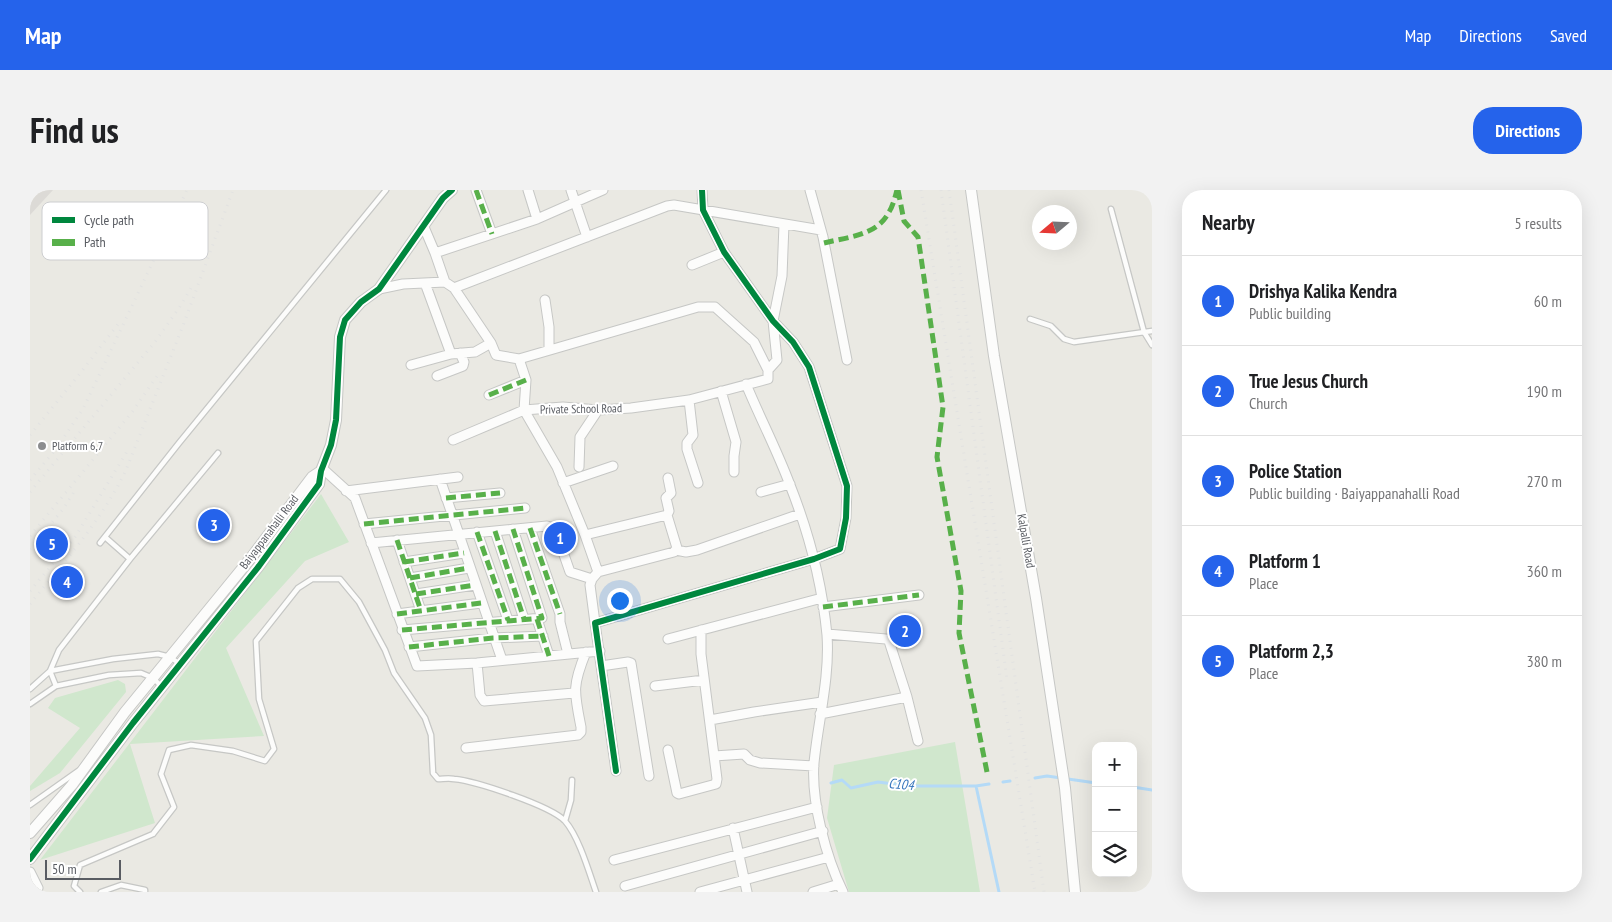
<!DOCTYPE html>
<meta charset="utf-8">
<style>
body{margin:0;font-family:"PT Sans Narrow",sans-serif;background:#f2f2f2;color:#202124}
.controls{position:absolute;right:15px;bottom:15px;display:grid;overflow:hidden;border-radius:10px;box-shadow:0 5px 20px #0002}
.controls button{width:45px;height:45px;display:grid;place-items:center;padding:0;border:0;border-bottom:1px solid #e0e0e0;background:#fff;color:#202124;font:25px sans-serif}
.compass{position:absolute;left:1002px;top:15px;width:45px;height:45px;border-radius:50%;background:#fff;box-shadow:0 5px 20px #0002;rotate:251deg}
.scale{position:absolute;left:15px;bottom:12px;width:76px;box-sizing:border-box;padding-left:5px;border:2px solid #595c62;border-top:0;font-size:14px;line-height:18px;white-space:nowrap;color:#595c62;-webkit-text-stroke:4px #fff;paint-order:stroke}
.you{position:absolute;left:589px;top:410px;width:18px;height:18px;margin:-12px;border:4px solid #fff;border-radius:50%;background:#1a73e8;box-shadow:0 0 0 8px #1a73e833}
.badge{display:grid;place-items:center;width:32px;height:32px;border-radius:50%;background:#2563eb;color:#fff;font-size:16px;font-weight:700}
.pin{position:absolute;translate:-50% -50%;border:2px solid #fff;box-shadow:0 1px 5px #0006}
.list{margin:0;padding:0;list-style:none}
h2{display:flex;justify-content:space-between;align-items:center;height:65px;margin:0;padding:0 20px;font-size:21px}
h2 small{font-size:16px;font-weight:400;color:#757577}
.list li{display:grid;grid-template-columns:32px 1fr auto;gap:15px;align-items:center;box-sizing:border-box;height:90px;padding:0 20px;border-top:1px solid #e0e0e0}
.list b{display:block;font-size:19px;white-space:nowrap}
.list p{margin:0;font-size:16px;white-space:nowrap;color:#757577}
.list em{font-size:16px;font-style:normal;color:#757577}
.icon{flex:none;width:28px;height:28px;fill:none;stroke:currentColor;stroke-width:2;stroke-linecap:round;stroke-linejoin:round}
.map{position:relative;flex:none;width:1122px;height:702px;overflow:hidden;border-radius:20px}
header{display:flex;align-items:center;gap:30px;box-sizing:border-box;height:70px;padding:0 25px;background:#2563eb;color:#fff}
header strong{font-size:24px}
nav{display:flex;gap:28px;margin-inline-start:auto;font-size:18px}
.intro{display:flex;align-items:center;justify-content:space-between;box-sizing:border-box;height:120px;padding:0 30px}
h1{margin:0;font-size:35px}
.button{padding:12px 22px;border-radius:20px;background:#2563eb;color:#fff;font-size:18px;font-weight:700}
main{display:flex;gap:30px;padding:0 30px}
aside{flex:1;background:#fff;border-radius:20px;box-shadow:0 5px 20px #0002}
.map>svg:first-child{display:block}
.industrial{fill:#dcdad6}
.green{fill:#d0e7cd}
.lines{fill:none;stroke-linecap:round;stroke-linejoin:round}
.stream{stroke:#b4daf7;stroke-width:3}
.service-casing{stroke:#c6c7c5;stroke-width:7}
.minor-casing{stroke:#c6c7c5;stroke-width:11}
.tertiary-casing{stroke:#c6c7c5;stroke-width:12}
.service{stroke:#fcfcfb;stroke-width:4.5}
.minor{stroke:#fcfcfb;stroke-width:9}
.tertiary{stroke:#fcfcfb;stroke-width:10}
.rail{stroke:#e2e2e1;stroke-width:3;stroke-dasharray:1 6;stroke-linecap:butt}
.quiet{stroke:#58b04a;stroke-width:5;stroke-dasharray:10 5;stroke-linecap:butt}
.cycleway-casing{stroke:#fff;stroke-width:9}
.cycleway{stroke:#00873e;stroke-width:6}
.poi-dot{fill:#8c8d8f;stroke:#fff;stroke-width:2}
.labels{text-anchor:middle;stroke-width:4;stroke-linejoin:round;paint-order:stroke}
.street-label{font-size:12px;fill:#595c62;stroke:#fff}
.poi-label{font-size:12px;fill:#595c62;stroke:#fff;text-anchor:start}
.water-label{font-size:14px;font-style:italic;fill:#3a78be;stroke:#fff}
.key{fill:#fff;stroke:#cdced0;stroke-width:1}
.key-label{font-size:14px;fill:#595c62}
</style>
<header>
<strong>Map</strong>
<nav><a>Map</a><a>Directions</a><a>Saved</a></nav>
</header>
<div class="intro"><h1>Find us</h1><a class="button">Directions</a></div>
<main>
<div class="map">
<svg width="1122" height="702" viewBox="0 0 1122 702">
<rect width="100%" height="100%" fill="#eae9e3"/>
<path class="industrial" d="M0,0H23L0,25Z"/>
<path class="green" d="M291,304L319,352L275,371L196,458L234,546L100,554L125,633L10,670Z
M88,490L95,494L96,502L30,583L0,601V596L50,538L18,518L25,508Z
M925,552L950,702H819L797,628L804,575Z"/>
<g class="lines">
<path class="stream" d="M1005,588L1017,586L1066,593
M973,592L980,591
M801,593L812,590L821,598L848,592L879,596H946
M959,594L946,596L969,702
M1103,597L1122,600"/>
<g class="service-casing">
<path id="service" d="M1081,19L1114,142L1122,155
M1000,129L1021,136L1034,149L1044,152L1122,141
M75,347L100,369
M70,353L149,253L356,0
M26,496L20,481L29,460L100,369L188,263
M0,499L20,481L83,469L128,464L140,467L150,474
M0,514L26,496L79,485L111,483L123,488L132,497
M0,615L48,581
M535,631L541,610L542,590
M50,702L44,696L50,675L123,644L144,617L131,584L139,560L161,555L203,561L235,571L244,559L229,509L226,451L268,398L282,389H310L329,412L355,460L364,483L395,528L401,545L403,583L408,589C413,589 419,588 424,589C446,591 521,616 535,631C549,647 559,682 566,702
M71,702L91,695L115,700V702"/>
</g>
<g class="minor-casing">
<path id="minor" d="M446,0L462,44
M498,0L507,29L573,0
M541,0L557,47
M780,0L793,47L817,170
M394,37L405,63
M662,75L694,62
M415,92L405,63L507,29
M395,93L421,164
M424,98L637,16L644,15L791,40
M349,99L373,94L415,92L424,98L461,153L466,165L489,169L496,190L494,220L533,217L568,220L601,218L659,210L738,189V180
M515,110L519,137V160
M489,169L668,117H685L724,152L738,180
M381,175L421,164L445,162L461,153
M738,180L747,170L743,131L752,86L754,34
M407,186L433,176L434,172L430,163
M716,194C730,228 747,260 760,295C779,343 792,393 797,445C800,488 788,531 784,573C781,612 796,667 813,702
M691,201L706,252L704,266V282
M459,205L496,190
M659,210L663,245L657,253V259L668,293
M423,250L494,220L527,277L555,345
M549,277L550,247L568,220
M292,278L325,308L387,476L447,473L570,461
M410,289L472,470
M533,293L583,276
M316,301L428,287
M731,302L760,294
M416,308L470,303
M637,325L639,321L636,308L641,303L638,288
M334,334L495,318
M500,338L530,424V432L538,464
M465,341L494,429
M447,342L478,430
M367,350L391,421
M341,353L517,336L523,338L526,342L540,382L562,389
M646,360L656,362L667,360L770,324
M374,372L434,363
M380,388L439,378
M386,404L445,395
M793,417L889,405
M367,424L451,413
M507,429L519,466
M565,433L560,395L562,389L568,382L644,362L647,358L637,325L555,345L568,382
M372,440L512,428L483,339
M638,449L792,408
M379,457L463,448L513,446
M447,473L450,505L454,511L544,503
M571,476L598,472L601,473L619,586
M625,496L674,490
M877,507L888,551
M790,524L877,507L859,451L856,449L797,444
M680,530L724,522L792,512
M436,558L548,545L551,542V537C544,502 542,496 556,462
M638,560L647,603L649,604L686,594L687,589L671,464V440
M684,566L714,564L720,570L730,573L784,576
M586,581L565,433L784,369L810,359L816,328L817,296L779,177L763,152L743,131L694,62L673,20L672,0
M703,638L717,702
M584,670L787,617
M0,682L8,698L5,702
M595,696L793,641
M670,702L799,667
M783,702L809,694"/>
</g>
<g class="tertiary-casing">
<path id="tertiary" d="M941,0L964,166L1006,408L1035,598L1045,702
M0,643L42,595L95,522L220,369L282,287L291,281
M0,669L103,533L229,376L289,294L291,281L301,255L306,230L310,147L315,130L331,112L349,99L413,8L422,0"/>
</g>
<use href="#service" class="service"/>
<use href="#minor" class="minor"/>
<use href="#tertiary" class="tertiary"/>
<path class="rail" d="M891,0L1005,702
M911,0L977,489
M919,0L1014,702
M0,245L48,186L89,133
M0,290L26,259L53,219L157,0
M0,302L125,152L149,118L161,98
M0,346L103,221L129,183
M0,359L34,318L44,302
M0,401L45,347L98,260
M0,414C35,371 72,330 96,280L154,133L203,0"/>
<path class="quiet" d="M446,0L462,44
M868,0L874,31L888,47L913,217L907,267L931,401L929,443L958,587
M794,53C817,47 847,46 859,22C863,16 865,7 867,0
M459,205L496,190
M416,308L470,303
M334,334L495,318
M500,338L530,424
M465,341L494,429
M447,342L478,430
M367,350L391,421
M374,372L434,363
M380,388L439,378
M386,404L445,395
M793,417L889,405
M367,424L451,413
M507,429L519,466
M372,440L512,428L483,339
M379,457L463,448L513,446"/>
<g class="cycleway-casing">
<path id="cycleway" d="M586,581L565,433L784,369L810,359L816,328L817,296L779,177L763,152L743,131L694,62L673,20L672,0
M0,669L103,533L229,376L289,294L291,281L301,255L306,230L310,147L315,130L331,112L349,99L413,8L422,0"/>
</g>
<use href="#cycleway" class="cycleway"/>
</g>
<circle class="poi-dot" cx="12" cy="256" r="5"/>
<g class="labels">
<g class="street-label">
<text transform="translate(551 219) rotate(-1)" y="4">Private School Road</text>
<text transform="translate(239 342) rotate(-53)" y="4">Baiyappanahalli Road</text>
<text transform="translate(996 351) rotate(80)" y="4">Kalpalli Road</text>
</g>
<g class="poi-label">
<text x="22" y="260">Platform 6,7</text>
</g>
<g class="water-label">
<text transform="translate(871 594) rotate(5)" y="5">C104</text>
</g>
</g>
<rect x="12" y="12" width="166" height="58" rx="8" class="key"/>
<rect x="22" y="27" width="23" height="6" fill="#00873e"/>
<rect x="22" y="49" width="23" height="7" fill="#58b04a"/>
<g class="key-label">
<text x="54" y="35">Cycle path</text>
<text x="54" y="57">Path</text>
</g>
</svg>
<div class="controls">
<button>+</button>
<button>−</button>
<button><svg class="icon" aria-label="layers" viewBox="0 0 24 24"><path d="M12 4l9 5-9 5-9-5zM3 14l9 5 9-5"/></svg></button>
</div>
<svg class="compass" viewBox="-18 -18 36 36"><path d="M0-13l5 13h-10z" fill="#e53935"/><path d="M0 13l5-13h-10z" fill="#757577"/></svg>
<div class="scale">50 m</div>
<div class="you"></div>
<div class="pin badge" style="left:530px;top:348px">1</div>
<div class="pin badge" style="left:875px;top:441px">2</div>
<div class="pin badge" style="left:184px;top:335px">3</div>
<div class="pin badge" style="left:37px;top:392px">4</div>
<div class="pin badge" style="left:22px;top:354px">5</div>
</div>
<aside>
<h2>Nearby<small>5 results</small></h2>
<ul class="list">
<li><span class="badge">1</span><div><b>Drishya Kalika Kendra</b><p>Public building</p></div><em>60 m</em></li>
<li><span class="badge">2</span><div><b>True Jesus Church</b><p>Church</p></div><em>190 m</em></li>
<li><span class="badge">3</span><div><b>Police Station</b><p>Public building · Baiyappanahalli Road</p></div><em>270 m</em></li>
<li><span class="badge">4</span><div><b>Platform 1</b><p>Place</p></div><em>360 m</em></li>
<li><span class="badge">5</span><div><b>Platform 2,3</b><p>Place</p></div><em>380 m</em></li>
</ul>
</aside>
</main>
